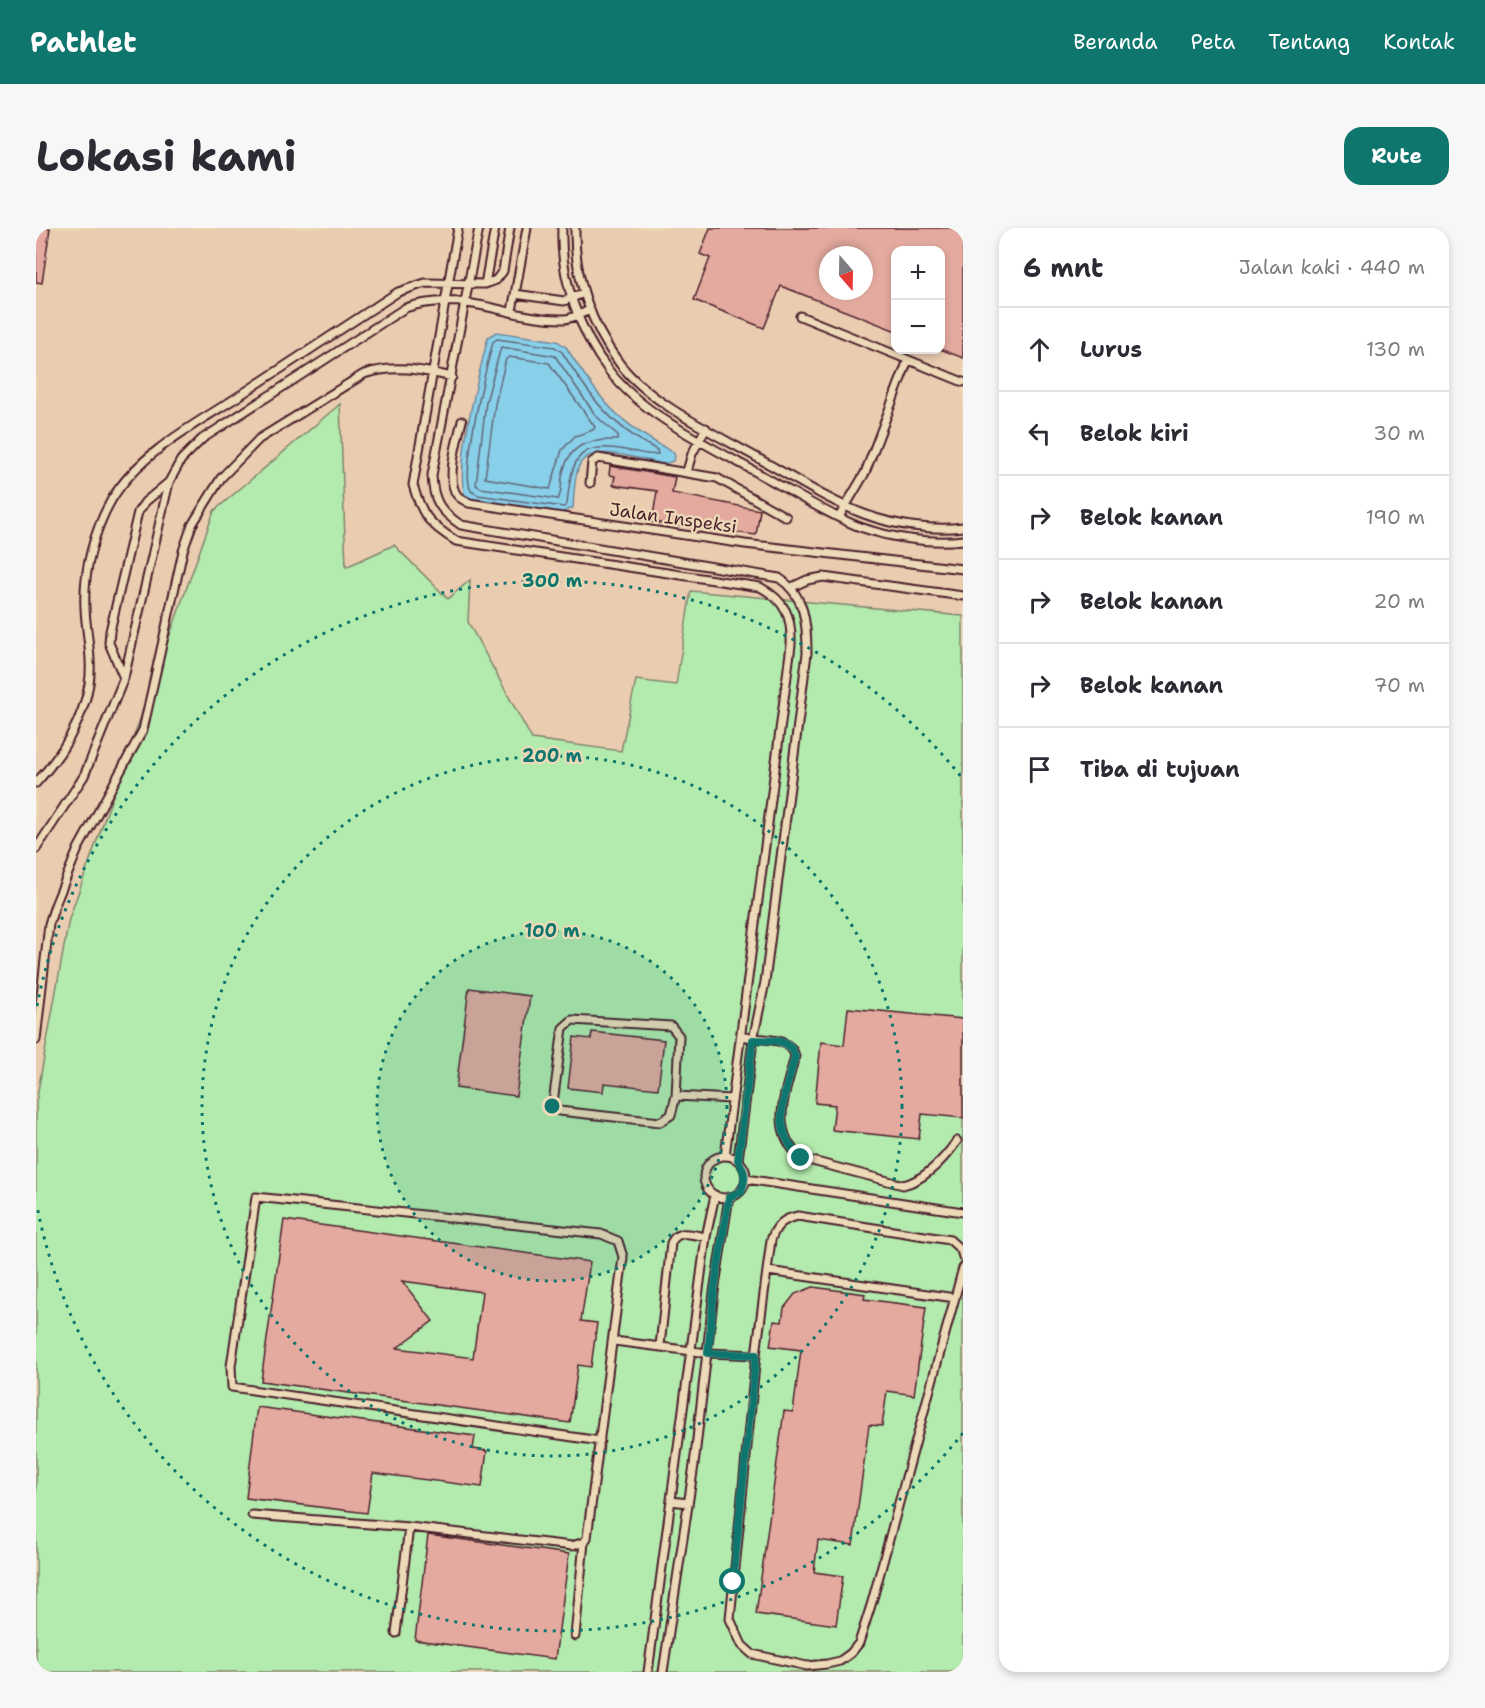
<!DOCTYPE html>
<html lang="id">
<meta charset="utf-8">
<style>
body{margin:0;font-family:"Shantell Sans",sans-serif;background:#f7f7f7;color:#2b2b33}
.controls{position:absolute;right:18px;top:18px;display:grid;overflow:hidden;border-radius:12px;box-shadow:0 3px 9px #0003}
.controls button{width:54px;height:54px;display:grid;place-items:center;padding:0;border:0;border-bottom:2px solid #e1e1e2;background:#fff;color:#2b2b33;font:30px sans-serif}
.compass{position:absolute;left:783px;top:18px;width:54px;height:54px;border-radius:50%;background:#fff;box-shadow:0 3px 9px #0003;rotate:160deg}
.stop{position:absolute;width:18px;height:18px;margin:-14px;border:4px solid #0f766e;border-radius:50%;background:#fff}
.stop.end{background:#0f766e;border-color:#fff;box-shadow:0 2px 6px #0008}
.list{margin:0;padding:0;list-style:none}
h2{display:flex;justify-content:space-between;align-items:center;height:78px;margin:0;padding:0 24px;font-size:26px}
h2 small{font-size:20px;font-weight:400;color:#7c7c81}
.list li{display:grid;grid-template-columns:39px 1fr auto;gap:18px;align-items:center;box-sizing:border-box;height:84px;padding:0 24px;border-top:2px solid #e1e1e2}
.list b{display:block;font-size:22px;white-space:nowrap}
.list em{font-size:20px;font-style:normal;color:#7c7c81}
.icon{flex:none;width:33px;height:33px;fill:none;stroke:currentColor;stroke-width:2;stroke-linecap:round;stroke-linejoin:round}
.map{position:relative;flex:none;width:927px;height:1444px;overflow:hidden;border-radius:18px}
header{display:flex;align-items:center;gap:36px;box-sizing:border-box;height:84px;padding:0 30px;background:#0f766e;color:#fff}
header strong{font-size:28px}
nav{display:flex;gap:33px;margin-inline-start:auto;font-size:21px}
.intro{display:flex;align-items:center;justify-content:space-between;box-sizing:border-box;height:144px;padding:0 36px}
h1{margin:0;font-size:42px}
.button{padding:15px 27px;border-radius:18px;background:#0f766e;color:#fff;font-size:21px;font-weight:700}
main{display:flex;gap:36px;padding:0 36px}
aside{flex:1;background:#fff;border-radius:18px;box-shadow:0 3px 9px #0003}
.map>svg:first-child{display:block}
.built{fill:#eaccb0;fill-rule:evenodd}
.green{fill:#b3eaad;stroke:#7e846c;stroke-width:1.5}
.water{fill:#88cfe9;stroke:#6f899d;stroke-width:1.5}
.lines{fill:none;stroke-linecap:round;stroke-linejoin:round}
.shore{stroke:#636577;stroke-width:1.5}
.building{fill:#e4aa9f;stroke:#4a1f2b;stroke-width:1.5;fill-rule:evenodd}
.lane-casing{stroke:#4a1f2b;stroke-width:11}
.lane{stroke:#eddab8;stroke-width:7}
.route{stroke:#0f766e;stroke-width:8}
.ring{fill:none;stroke:#0f766e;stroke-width:3;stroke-dasharray:3 6}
.labels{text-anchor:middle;stroke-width:4.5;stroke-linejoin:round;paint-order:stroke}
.street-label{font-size:18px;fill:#4a1f2b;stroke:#eddab8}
.centre{fill:#0f766e;stroke:#eddab8;stroke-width:3}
.ring-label{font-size:18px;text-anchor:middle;font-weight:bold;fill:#0f766e;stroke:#eddab8;stroke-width:4.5;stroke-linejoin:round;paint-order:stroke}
</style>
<header>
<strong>Pathlet</strong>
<nav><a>Beranda</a><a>Peta</a><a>Tentang</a><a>Kontak</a></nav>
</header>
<div class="intro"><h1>Lokasi kami</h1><a class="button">Rute</a></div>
<main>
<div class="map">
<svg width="927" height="1444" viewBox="0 0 927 1444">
<rect width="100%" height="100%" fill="#eddab8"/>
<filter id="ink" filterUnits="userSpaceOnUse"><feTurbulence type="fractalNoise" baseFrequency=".0167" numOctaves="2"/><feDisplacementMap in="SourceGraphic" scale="12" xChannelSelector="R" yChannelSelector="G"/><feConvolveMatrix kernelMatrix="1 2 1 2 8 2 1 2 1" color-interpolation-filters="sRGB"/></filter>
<g filter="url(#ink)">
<path class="built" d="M0,0H927V1444H0ZM860,22H904V122H860ZM792,27H828V63H792Z"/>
<path class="green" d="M304,176L310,339L358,317L412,371L434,352L432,394L496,511L585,523L600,452L640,457L655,363L927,388V1444H0V874L33,691L178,283Z"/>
<path class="water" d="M460,104L521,113L530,119C563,171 581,195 637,224L639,228L637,233L628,236C607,232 553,213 543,238C538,250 538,266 537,280L522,286L440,273L429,267C418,239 444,142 452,109Z"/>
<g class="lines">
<path class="shore" d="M461,111L519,119L526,124C553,167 574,198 621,222L622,226C614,228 603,224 594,223C542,212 536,228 531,276L528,279L442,267L435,263C424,243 450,140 457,114Z
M465,119L519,128L560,188L583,208L581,212C552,211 532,216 526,249C525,256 526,265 522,271L445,260L440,257L450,174Z
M473,129L513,135L559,199L557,202L539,208L526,222L514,261L449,250L459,176L470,131Z"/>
</g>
<path class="building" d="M0,0H14L6,55L0,54Z
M674,0H927V130L904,121V22H860V103L745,58L728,100L658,72L674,30L664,26ZM792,27H828V63H792Z
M574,238L639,249L636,265L724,282L720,307L616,294L621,263L577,257L579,248L573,247Z
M433,760L494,768L480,868L420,860Z
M812,780L927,791V890L886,886L883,911L796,902L799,877L779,875L785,814L808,817Z
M556,804L628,812L622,861L568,855L567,864L532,860L538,809L555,811Z
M248,992L554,1034L545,1093L561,1095L555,1139L542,1137L534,1195L225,1153ZM366,1053L446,1064L437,1130L361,1120L397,1093Z
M777,1059L829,1066L828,1071L890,1079L878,1167L851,1163L846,1198L833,1197L817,1317L782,1312L778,1344L807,1348L800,1397L720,1386L748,1183L757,1184L765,1122L734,1118L738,1093L746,1094L748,1080L759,1066Z
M221,1179L439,1208L437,1221L451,1223L446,1259L337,1245L331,1285L210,1270Z
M392,1307L533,1326L519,1431L379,1412Z"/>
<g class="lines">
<g class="lane-casing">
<path id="lane" d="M422,0L377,257C386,288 393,296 420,313L724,359C750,373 756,389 755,417L689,928
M443,0L396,247C397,273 404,283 425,297L743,350C769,367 771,395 771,425L729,754L717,812L702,932
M526,0C524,50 543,104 574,144C609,189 678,220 727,248C759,265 790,286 824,299C855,310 894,316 927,312
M539,0C538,48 555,98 584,136C617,178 682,207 727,233C760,251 793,273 828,286C857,297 896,303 927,299
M449,56L459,0
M479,66L528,73L548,65
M476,83L491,0
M764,88L927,154
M426,193C422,210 409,251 421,267C423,270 429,273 433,275L709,316L927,341
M651,243L656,226L670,200
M554,255L556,234L562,230L681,250L750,289
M803,289L829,245L872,132
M756,359L771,352L787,349L927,368
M88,450L73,415L74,403L102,284L109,274L133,254
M0,555C25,528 47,493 53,456C57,431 50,405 49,380C47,344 58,302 76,271C104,224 162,195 206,166C258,132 310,98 362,64L389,55L449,56L460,52L467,43L474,0
M0,621L48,548L88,450L133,254L145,232L166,211L369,80C430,60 471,92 528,91C536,91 546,85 554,82
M705,808C723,813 754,807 759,828C750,865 732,901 765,930L867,957C889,952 908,931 921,913
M0,812L13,696L19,677L42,621L107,502L147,323L156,297L185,250L223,211L328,146C359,136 385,142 416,149
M640,868L635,887L624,894L523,883L517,875L527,800L536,792L635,798L643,808L640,868L696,871
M668 949a21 21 0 1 1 42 0a21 21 0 1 1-42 0Z
M710,951L927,984
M732,1043L919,1070
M578,1113L672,1125L720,1127L735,1012C740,997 747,991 762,988L914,1012L925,1022L927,1029
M624,1118L635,1015C642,1000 657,1007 670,1009
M720,1127L694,1391L706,1417L716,1426L771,1438L791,1436L804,1433L815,1425L823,1415L836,1374L927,1040
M635,1273L652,1275
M216,1287L373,1299L536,1318L548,1314L551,1310L587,1029L582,1013L565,1006L220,969L195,1138L196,1159L564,1213
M360,1405L373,1299
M539,1408L548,1314
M612,1444L670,1009L679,967
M627,1444L658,1237L678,1064L693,969"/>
</g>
<use href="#lane" class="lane"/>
</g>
</g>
<g class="lines" filter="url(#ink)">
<path class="route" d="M697,1354L720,1127L672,1125L678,1064L693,969L705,964C710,950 710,945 702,932L717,812C733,813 754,809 759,828C750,865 732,900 765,930"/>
</g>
<circle cx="516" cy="878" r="175" fill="#0f766e" fill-opacity=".12"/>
<g class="ring">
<circle cx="516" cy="878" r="175"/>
<circle cx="516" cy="878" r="350"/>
<path d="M927 1205A525 525 0 0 1 1 978M1 778A525 525 0 0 1 927 551"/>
</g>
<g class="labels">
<g class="street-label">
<text transform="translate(637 290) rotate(8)" y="6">Jalan Inspeksi</text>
</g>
</g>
<circle cx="516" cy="878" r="9" class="centre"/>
<g class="ring-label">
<text x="516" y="359">300 m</text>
<text x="516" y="534">200 m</text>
<text x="516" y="709">100 m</text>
</g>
</svg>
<div class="controls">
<button>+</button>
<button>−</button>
</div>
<svg class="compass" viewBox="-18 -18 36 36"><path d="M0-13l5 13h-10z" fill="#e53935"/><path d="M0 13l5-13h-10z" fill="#7c7c81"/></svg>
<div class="stop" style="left:697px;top:1354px"></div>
<div class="stop end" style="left:765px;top:930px"></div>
</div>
<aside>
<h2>6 mnt<small>Jalan kaki · 440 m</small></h2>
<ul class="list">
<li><svg class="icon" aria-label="ahead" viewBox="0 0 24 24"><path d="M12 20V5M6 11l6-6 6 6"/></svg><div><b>Lurus</b></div><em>130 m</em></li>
<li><svg class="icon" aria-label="left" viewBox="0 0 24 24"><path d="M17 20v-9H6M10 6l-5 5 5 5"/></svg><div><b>Belok kiri</b></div><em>30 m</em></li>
<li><svg class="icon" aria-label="right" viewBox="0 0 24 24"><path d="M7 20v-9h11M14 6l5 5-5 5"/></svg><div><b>Belok kanan</b></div><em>190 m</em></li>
<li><svg class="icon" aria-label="right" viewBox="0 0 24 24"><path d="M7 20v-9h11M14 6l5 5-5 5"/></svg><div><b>Belok kanan</b></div><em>20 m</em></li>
<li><svg class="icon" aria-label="right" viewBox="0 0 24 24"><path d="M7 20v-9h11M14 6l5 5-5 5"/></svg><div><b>Belok kanan</b></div><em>70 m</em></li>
<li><svg class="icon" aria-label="arrive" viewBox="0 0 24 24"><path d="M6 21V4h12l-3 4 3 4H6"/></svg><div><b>Tiba di tujuan</b></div></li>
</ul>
</aside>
</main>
